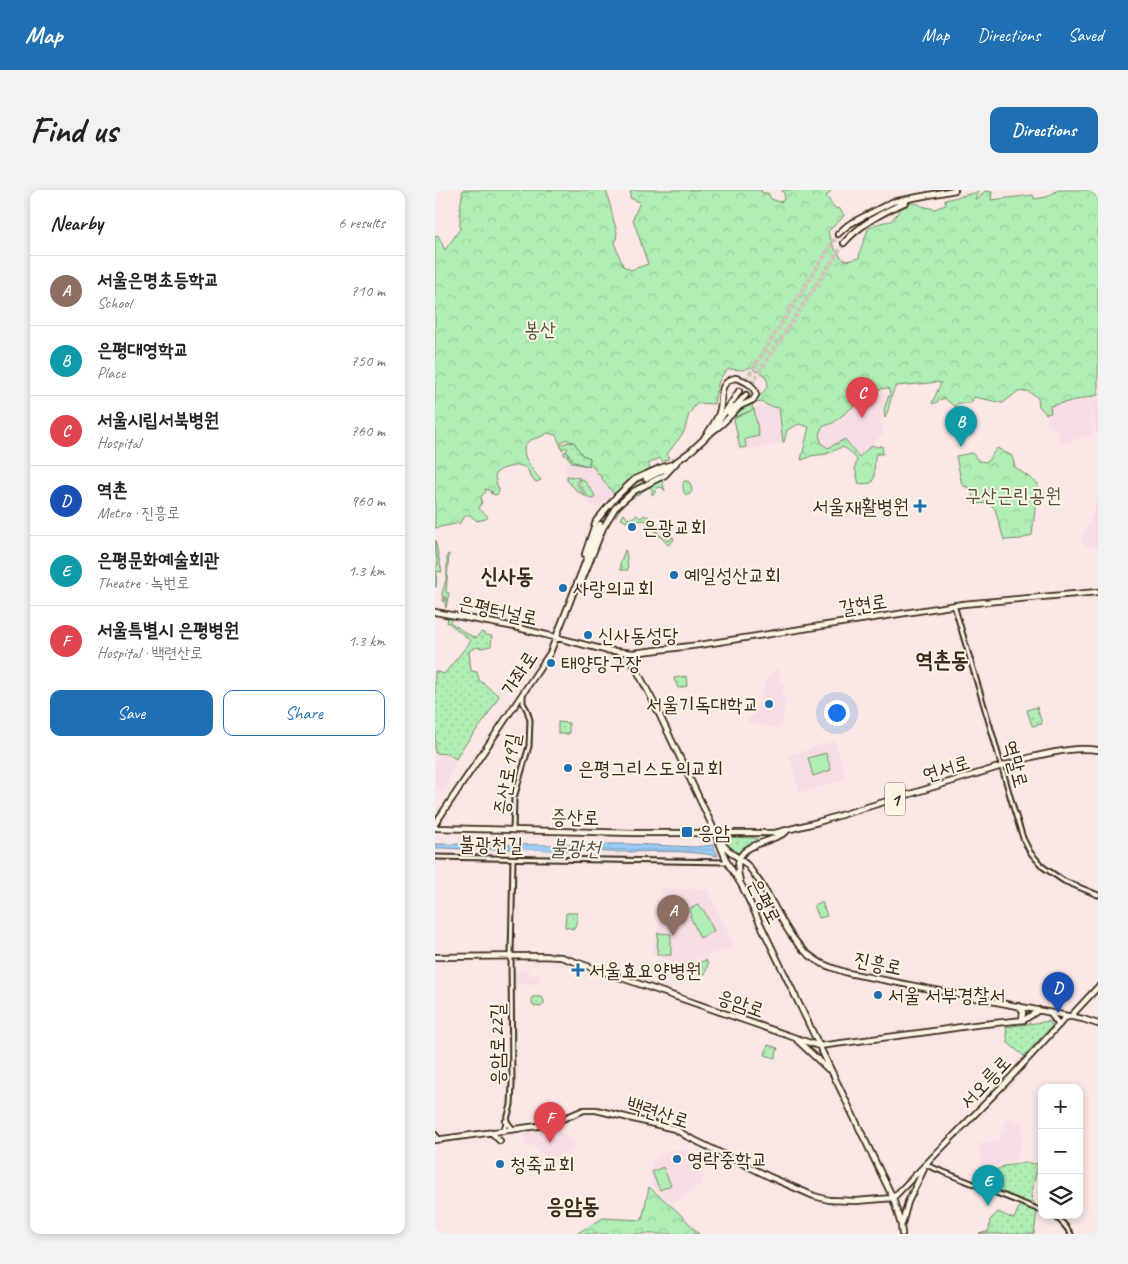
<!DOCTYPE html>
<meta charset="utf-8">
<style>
body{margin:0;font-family:Caveat,"Poor Story",sans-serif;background:#f2f2f2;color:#222}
.controls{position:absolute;right:15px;bottom:15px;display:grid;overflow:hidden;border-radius:10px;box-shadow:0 2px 8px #0003}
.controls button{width:45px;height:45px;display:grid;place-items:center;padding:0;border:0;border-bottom:1px solid #e0e0e0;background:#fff;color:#222;font:25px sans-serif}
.you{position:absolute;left:401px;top:522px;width:18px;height:18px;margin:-12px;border:4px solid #fff;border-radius:50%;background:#1a73e8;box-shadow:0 0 0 8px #1a73e833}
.badge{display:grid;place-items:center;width:32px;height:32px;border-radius:50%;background:#1f6fb2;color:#fff;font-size:16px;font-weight:700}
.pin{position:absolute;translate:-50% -41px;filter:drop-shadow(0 1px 2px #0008)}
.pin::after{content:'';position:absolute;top:26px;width:18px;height:15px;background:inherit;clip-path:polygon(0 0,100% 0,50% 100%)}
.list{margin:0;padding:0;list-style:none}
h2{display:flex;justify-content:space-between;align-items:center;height:65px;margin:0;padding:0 20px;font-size:21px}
h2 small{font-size:16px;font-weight:400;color:#767676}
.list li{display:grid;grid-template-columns:32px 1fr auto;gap:15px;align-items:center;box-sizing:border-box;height:70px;padding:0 20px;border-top:1px solid #e0e0e0}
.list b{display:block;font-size:19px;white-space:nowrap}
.list p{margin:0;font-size:16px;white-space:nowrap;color:#767676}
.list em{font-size:16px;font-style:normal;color:#767676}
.actions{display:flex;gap:10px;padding:15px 20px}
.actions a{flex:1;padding:11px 0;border:1px solid #1f6fb2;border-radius:10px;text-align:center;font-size:18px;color:#1f6fb2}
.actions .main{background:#1f6fb2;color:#fff}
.icon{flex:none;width:28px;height:28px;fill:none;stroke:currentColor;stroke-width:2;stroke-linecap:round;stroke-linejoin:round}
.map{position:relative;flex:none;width:663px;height:1044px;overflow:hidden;border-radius:10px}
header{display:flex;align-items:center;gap:30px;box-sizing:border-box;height:70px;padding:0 25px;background:#1f6fb2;color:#fff}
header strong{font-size:24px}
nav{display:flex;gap:28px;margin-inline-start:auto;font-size:18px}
.intro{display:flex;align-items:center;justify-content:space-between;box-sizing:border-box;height:120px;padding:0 30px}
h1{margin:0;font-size:35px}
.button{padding:12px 22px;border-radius:10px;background:#1f6fb2;color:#fff;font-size:18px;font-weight:700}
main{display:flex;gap:30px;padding:0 30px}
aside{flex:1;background:#fff;border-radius:10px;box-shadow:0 2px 8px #0003}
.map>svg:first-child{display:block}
.built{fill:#f8dce3}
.forest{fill:url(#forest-crowns);stroke:#768c6a}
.park{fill:url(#park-dots);stroke:#768c6a}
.pitch{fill:#b0eeb5;stroke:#768c6a}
.water{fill:url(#water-rules);stroke:#758ca1}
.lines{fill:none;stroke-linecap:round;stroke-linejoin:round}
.river{stroke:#9bcdf8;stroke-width:4.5}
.major-tunnel{stroke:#d4c0bc;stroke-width:4.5;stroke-dasharray:4.5 2;stroke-linecap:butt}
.minor-casing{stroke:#3b2a1e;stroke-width:7}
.major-casing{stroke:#3b2a1e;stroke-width:8}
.minor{stroke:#fcf5e5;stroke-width:3}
.major{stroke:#fcf5e5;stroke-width:4.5}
.poi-dot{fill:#1f6fb2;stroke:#fcf5e5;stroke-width:2}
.labels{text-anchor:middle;stroke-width:4;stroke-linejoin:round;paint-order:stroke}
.shield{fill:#fcf5e5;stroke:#75675a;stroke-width:1}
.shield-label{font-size:19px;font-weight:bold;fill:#3b2a1e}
.park-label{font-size:20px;fill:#52513c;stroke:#fcf5e5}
.poi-label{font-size:20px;fill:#3b2a1e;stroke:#fcf5e5;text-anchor:start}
.street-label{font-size:20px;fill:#3b2a1e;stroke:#fcf5e5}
.water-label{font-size:21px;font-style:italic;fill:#535354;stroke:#fcf5e5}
.quarter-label{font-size:22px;font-weight:bold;fill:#3b2a1e;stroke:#fcf5e5}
</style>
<header>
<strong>Map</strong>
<nav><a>Map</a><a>Directions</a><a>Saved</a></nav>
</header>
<div class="intro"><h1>Find us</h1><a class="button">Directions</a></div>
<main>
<aside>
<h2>Nearby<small>6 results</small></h2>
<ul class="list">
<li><span class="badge" style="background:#8d6e63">A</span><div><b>서울은명초등학교</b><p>School</p></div><em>710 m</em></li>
<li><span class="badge" style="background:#0f9aa8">B</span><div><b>은평대영학교</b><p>Place</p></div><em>750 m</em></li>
<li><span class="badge" style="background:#e0444e">C</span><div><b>서울시립서북병원</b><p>Hospital</p></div><em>760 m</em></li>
<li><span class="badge" style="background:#1a4fb4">D</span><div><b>역촌</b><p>Metro · 진흥로</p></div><em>960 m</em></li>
<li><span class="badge" style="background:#0f9aa8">E</span><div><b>은평문화예술회관</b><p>Theatre · 녹번로</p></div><em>1.3 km</em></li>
<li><span class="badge" style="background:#e0444e">F</span><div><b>서울특별시 은평병원</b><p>Hospital · 백련산로</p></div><em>1.3 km</em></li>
</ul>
<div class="actions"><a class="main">Save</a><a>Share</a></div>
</aside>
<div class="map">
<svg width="663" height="1044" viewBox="0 0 663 1044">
<defs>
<pattern id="forest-crowns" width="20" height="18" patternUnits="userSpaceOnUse" patternTransform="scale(1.25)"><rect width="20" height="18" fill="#b0eeb5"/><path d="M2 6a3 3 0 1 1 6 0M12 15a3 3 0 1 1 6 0" fill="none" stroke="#98cc9b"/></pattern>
<pattern id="park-dots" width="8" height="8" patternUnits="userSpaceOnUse" patternTransform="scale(1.25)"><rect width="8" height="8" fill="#b0eeb5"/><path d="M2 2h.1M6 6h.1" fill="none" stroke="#98cc9b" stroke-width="1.8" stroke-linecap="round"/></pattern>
<pattern id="water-rules" width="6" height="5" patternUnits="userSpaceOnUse" patternTransform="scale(1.25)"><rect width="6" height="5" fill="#9bcdf8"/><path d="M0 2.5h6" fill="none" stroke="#86b0d4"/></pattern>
</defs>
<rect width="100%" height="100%" fill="#fae6e4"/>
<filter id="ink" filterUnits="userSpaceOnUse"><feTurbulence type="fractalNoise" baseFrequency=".02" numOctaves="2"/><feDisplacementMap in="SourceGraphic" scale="10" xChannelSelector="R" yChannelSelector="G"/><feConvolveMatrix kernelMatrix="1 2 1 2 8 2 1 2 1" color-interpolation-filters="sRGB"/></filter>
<g filter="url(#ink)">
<path class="built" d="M451,201L453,203L446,221L448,244L424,266L410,249L394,257L387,254L385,245L387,237L399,234L439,202Z
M663,207V244H661L654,209Z
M653,209L659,244L626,254L622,239L615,237L612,230L613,226L617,224L615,217Z
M325,216L344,219L348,253L304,261L298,229L305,220L318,219Z
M130,272L158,277L180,306L177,309L175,308L165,315L159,316L156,315L146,303L144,305L131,293Z
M660,311H663V357H656L645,353L660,319Z
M344,479L346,493L349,494L347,508L351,509L346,539L314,533L312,532L323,515L331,490L338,480Z
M400,551L411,589L365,603L354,565Z
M0,563L13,564L21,569L18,579L14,584V591L9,601H0Z
M227,698L245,699L246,700V699H272L299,756L266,768L248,726L265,768L248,775L216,764L227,724Z
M77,780H94V785H105L103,794H77Z
M574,928L587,933V940L589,945L581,968L579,970L569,971L554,979L542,987L546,970L544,953L564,950L566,942Z
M98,939L99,943L122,939L123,942H128L140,954L132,964L112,968L99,956H91L90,941Z
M236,960H249L264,970L267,976V984H270L267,994L238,1013L218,997L215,981L217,973L222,966Z"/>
<path class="forest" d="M28,0H171L182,43L180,55L188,76L196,80L213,74L198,29L205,12L195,8L196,0H326L327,3H333L336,9L344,12L348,11L350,6L347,0H397L391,6L401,19L404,18L409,25C405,33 398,35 393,42C397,53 400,64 411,71L424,68C425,58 430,49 433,39C441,34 447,32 456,31L467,18L475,13L484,14L487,16L499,19L511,15L510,10L543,2L540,9H543L550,1L557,2L556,10L598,5L599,9L612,7L623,0H663V205L615,216L616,223L611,224L604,216L603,208L593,201L582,202L568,213L539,207L536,213H523L520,217L509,208L498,214L497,213L506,193L500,192L495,193L461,196C455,206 455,217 450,228L449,219L455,203L453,198L439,200L398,233L387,237L384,245L387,254L393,258L410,249L424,267L437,255L441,257L447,256L448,264H442L440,266L439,288L436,293L424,294L420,278L422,270C419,265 413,259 407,257L391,264L375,266L373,268L366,270L374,237L364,234L352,240L349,252H348L344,218L334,216L326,212L322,213L320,209L321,207L326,205L333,196C332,186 329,183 320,181L316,177L308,180L294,179C282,187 281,201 279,214L262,213L254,224L249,242L232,264L234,268L228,272L225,268L213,274L216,280L197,288L179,304L158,277L137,273L132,266L129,265V262L131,261L139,272L154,276L155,268L147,265L138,251L136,252L131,249L125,254L121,245L112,243C105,249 100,247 94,251C80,260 99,282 106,290L101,292L94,286L95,285C92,276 88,275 79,276C71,278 66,278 60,284L61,292L64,300L63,304L60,305L55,303L58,302L50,299L51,302L46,306L47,312L44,318C46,322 51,323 53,327L51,329L42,331L35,325H32L27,329L25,333L0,338V46L3,45L10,60L25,39V18Z
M562,258L577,266L580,277L603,294L597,345L586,349L569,350L560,319L554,313L539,314L536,299L527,295L521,266L537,263L544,271L552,272Z
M224,290L227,291L230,301L228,298L224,297L221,300L218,305L216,303L218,301L215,297C202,305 187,313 180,327L178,326C189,308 206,299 224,290Z
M189,324L193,329L197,328L202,325L205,328L210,325L212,327L213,326L217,335L225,346H227L233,351L236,349L237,345L239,350L233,355L210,330L192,332L186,329Z
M0,350L7,382L2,381L1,397H0V377L3,375L0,360Z
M14,364L11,402L14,403L11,418L10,414L11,407H9V412L7,404L12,386V365Z
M214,997L242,1021L264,1044H141L168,1028L207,1030Z"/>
<path class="park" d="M317,214L318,220L300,227L306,218Z
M134,252L137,253L139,252L147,265L155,268L154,276L139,272L131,261L133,259L131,257L127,260L125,255Z
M132,286L145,288L141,293L151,307L144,302H143L132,290Z
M208,287L211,293L185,312L182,311L181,309L195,294Z
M249,291H253L255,293L257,301L254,305H251C248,302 247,295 249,291Z
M190,360L191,361L193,380H185L186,376L185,374Z
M13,428L17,429L15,432L32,444L41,448L46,442L49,443L50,445L57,446L56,456L46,458L43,457L34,461L36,481L42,482L44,490L64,506L49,531L28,557L21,569L13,564L0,563V481L9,484L36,451L14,433H12Z
M251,486L252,496L243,498L239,489V488Z
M602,517L607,534L597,536L592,520Z
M123,532L134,533V544H123Z
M289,647L321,648L323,651L322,652L309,657L303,664L293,657L287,649Z
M387,712L392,726L384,728L379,715Z
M131,723H142V730L139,739L130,737Z
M271,770L273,774L270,784L250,778Z
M97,807H107L109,811V814L106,817L99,816L97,813Z
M615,831L617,836L589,866L573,853L571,837Z
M333,855L343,858L340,868L330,865Z
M589,973L603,974L596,1006L600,1016L542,992L555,983L569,976Z
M585,1015L602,1021L599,1044H544L554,1041L555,1030L563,1022L579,1029Z"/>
<path class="pitch" d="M319,219L324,246L310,249L311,257L305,258L299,229Z
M147,289L149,290L159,304L160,307L158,309L154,308L144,294V290Z
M391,563L396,580L378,586L373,568Z
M263,715L266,720L268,719L279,741L265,748L255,726L257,725L254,719Z
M223,743L236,744V765H222Z
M228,977L236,995L225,1000L217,982Z"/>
<path class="water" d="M0,654L119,655L131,654L150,655L154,654H192L260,657L278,655L283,666C247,659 211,662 175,662C165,662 152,659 144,661L89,659H24C16,658 9,658 0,658Z"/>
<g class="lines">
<path class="river" d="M81,657L131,658"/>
<path class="major-tunnel" d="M304,201L403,44
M311,205L320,188L409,53
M165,334C179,314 188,300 211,289
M170,460L201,480"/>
<g class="minor-casing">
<path id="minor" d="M519,415L558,546L579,620L588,648L595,662L608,677L629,691L663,705
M78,640L79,608L94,556L95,530L92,520L88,513V505
M0,667L292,672
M69,940L76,915L77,894L76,766L78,669
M0,944L4,949
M491,975L607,1021
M617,1025C626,1029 631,1037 636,1044"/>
</g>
<g class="major-casing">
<path id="major" d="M403,44L413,35L424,29L457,12L520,0
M409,53C425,34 448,22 471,12
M300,188C309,190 319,195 321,205L318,210L305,216L287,234L269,248C275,240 281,232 284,223C289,210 281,193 300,188Z
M294,223L311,205
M281,235L299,209L304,201
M238,274L256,261L271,247
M211,289L232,278
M150,364L161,331L181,307L200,289L225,278L241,273
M146,393L168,338L180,318L199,301L230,285L240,274
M0,422L80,437L170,460L198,463L264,455L528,414L663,402
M198,463V470L199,475L217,509L276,633L292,672L307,696L458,1008L466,1035L467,1044
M0,634L115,463L165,334
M0,638L200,643H340L383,632L597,567C619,562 640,557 663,560
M286,652C293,662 303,667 312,675C315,678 318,683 321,687C342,714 351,751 381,770C391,777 402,779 413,783L648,829L663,834
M305,691C294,651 329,657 351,642
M0,767L107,766L126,767L384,856L492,842L540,835L589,830L604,820
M584,816L588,822L587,830
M615,823L624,835
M362,850L393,879
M71,931L77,939
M56,942L65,951
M0,950L110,935L123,931L149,920H161L240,939L253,947L335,987L379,1006L394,1010L421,1011L458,1008
M458,1008L577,886L630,828L636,826L663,797
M467,1034L473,1012L489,979"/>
</g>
<use href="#minor" class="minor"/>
<use href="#major" class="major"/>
</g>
</g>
<g class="poi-dot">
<path d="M482.5 308.5h5v5h5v5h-5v5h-5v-5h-5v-5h5z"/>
<circle cx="197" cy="337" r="5"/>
<circle cx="239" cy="385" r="5"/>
<circle cx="128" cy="398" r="5"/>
<circle cx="153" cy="445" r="5"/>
<circle cx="116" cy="473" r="5"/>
<circle cx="334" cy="514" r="5"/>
<circle cx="133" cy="578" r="5"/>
<rect x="246" y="636" width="12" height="12" rx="2.5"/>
<path d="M140.5 772.5h5v5h5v5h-5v5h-5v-5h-5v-5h5z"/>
<circle cx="443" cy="805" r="5"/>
<circle cx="242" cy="969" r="5"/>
<circle cx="65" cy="974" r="5"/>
</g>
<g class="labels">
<rect class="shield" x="450" y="592.5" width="20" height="33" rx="4"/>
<g class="shield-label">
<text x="460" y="616">1</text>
</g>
<g class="park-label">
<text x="105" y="146">봉산</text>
<text x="578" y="312">구산근린공원</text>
</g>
<g class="poi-label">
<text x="474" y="323" text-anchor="end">서울재활병원</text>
<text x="207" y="344">은광교회</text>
<text x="249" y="392">예일성산교회</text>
<text x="138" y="405">사랑의교회</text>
<text x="163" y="452">신사동성당</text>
<text x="126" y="480">태양당구장</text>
<text x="324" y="521" text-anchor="end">서울기독대학교</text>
<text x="143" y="585">은평그리스도의교회</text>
<text x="263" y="649">응암</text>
<text x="154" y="787">서울효요양병원</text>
<text x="453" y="812">서울 서부경찰서</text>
<text x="252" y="976">영락중학교</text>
<text x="75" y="981">청죽교회</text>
</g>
<g class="street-label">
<text transform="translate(428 414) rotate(-9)" y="7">갈현로</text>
<text transform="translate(63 420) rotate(12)" y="7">은평터널로</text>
<text transform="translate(84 483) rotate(-57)" y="7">가좌로</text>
<text transform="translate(581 574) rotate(75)" y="7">역말로</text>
<text transform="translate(511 578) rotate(-17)" y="7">연서로</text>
<text transform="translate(72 584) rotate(-81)" y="7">증산로19길</text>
<text transform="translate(140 627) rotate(1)" y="7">증산로</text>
<text transform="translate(56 654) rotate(1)" y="7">불광천길</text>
<text transform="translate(330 711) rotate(63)" y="7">은평로</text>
<text transform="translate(443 773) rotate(12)" y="7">진흥로</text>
<text transform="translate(306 813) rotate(19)" y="7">응암로</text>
<text transform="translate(62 854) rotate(-90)" y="7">응암로22길</text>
<text transform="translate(550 892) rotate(-47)" y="7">서오릉로</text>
<text transform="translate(223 922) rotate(17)" y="7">백련산로</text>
</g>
<g class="water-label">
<text transform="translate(140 658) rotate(1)" y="7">불광천</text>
</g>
<g class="quarter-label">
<text x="72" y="393">신사동</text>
<text x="507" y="477">역촌동</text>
<text x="138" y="1023">응암동</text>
</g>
</g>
</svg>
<div class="controls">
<button>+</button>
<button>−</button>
<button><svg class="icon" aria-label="layers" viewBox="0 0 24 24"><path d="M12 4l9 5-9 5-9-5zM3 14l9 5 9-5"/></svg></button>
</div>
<div class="you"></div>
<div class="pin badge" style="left:238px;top:746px;background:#8d6e63">A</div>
<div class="pin badge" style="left:526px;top:257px;background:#0f9aa8">B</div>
<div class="pin badge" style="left:427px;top:228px;background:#e0444e">C</div>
<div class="pin badge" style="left:623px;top:823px;background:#1a4fb4">D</div>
<div class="pin badge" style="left:553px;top:1016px;background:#0f9aa8">E</div>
<div class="pin badge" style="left:115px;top:953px;background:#e0444e">F</div>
</div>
</main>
